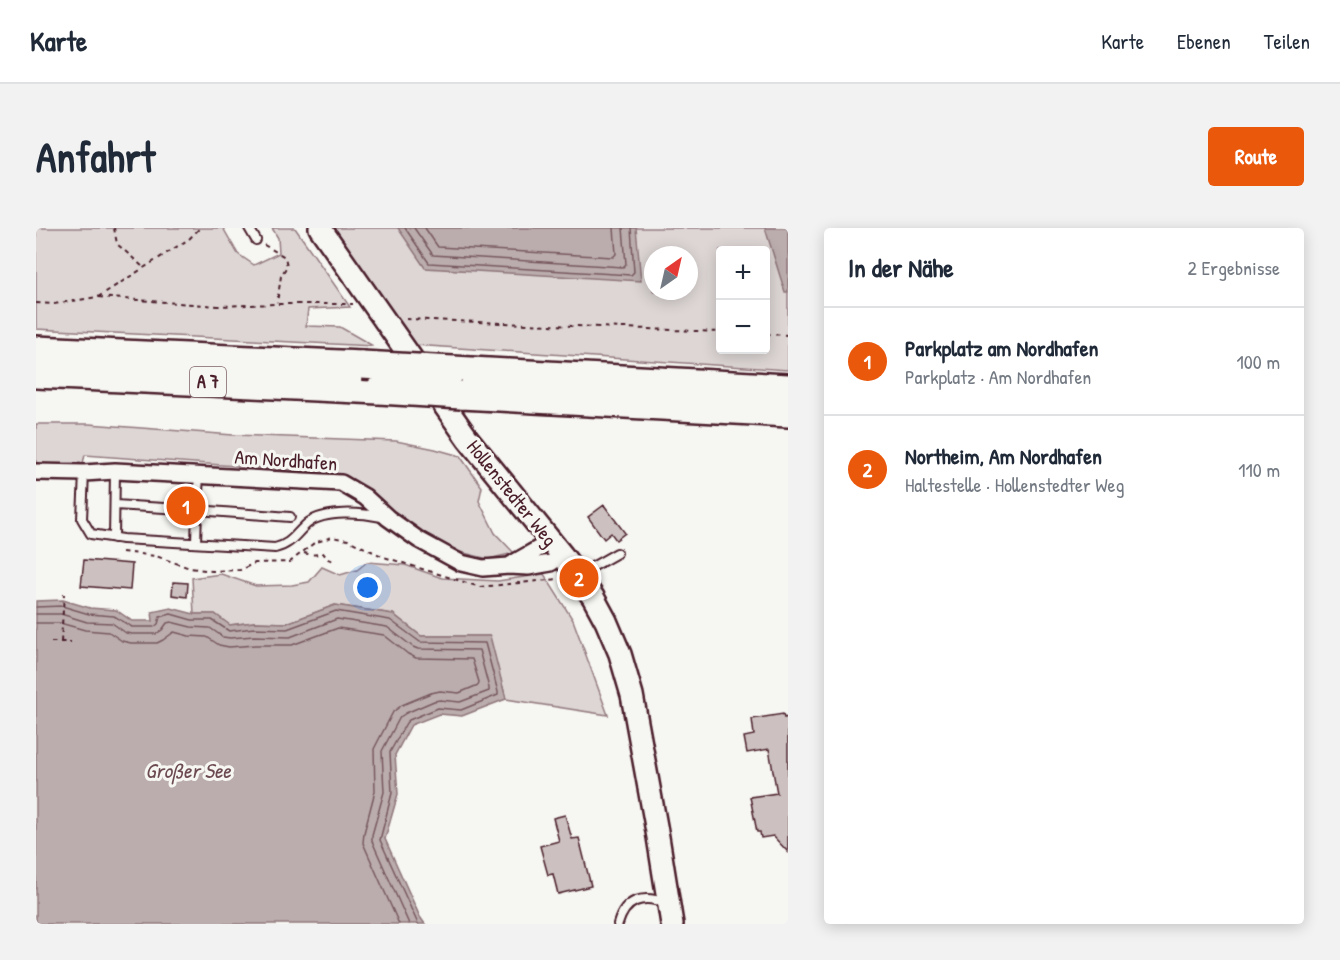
<!DOCTYPE html>
<html lang="de">
<meta charset="utf-8">
<style>
body{margin:0;font-family:"Patrick Hand",sans-serif;background:#f2f2f3;color:#1f2937}
.controls{position:absolute;right:18px;top:18px;display:grid;overflow:hidden;border-radius:6px;box-shadow:0 3px 15px #0003}
.controls button{width:54px;height:54px;display:grid;place-items:center;padding:0;border:0;border-bottom:2px solid #e0e1e3;background:#fff;color:#1f2937;font:30px sans-serif}
.compass{position:absolute;left:608px;top:18px;width:54px;height:54px;border-radius:50%;background:#fff;box-shadow:0 3px 15px #0003;rotate:34deg}
.you{position:absolute;left:332px;top:360px;width:21px;height:21px;margin:-15px;border:4px solid #fff;border-radius:50%;background:#1a73e8;box-shadow:0 0 0 9px #1a73e833}
.badge{display:grid;place-items:center;width:39px;height:39px;border-radius:50%;background:#ea580c;color:#fff;font-size:20px;font-weight:700}
.pin{position:absolute;translate:-50% -50%;border:3px solid #fff;box-shadow:0 2px 6px #0006}
.list{margin:0;padding:0;list-style:none}
h2{display:flex;justify-content:space-between;align-items:center;height:78px;margin:0;padding:0 24px;font-size:26px}
h2 small{font-size:20px;font-weight:400;color:#747a83}
.list li{display:grid;grid-template-columns:39px 1fr auto;gap:18px;align-items:center;box-sizing:border-box;height:108px;padding:0 24px;border-top:2px solid #e0e1e3}
.list b{display:block;font-size:22px;white-space:nowrap}
.list p{margin:0;font-size:20px;white-space:nowrap;color:#747a83}
.list em{font-size:20px;font-style:normal;color:#747a83}
.map{position:relative;flex:none;width:752px;height:696px;overflow:hidden;border-radius:6px}
header{display:flex;align-items:center;gap:36px;box-sizing:border-box;height:84px;padding:0 30px;background:#fff;border-bottom:2px solid #e0e1e3}
header strong{font-size:28px}
nav{display:flex;gap:33px;margin-inline-start:auto;font-size:21px}
.intro{display:flex;align-items:center;justify-content:space-between;box-sizing:border-box;height:144px;padding:0 36px}
h1{margin:0;font-size:42px}
.button{padding:15px 27px;border-radius:6px;background:#ea580c;color:#fff;font-size:21px;font-weight:700}
main{display:flex;gap:36px;padding:0 36px}
aside{flex:1;background:#fff;border-radius:6px;box-shadow:0 3px 15px #0003}
.map>svg:first-child{display:block}
.green{fill:#ddd6d5;stroke:#947a80;stroke-width:1.5;fill-rule:evenodd}
.water{fill:#bbadae;stroke:#8e747a;stroke-width:1.5}
.lines{fill:none;stroke-linecap:round;stroke-linejoin:round}
.shore{stroke:#77585f;stroke-width:1.5}
.building{fill:#ccc1c0;stroke:#4a1f2b;stroke-width:1.5}
.lane-casing{stroke:#4a1f2b;stroke-width:12}
.street-casing{stroke:#4a1f2b;stroke-width:20}
.secondary-casing{stroke:#4a1f2b;stroke-width:26}
.highway-casing{stroke:#4a1f2b;stroke-width:32}
.path{stroke:#4a1f2b;stroke-width:2;stroke-dasharray:4.5 4.5;stroke-linecap:butt}
.lane{stroke:#f6f6f2;stroke-width:8}
.street{stroke:#f6f6f2;stroke-width:15}
.secondary{stroke:#f6f6f2;stroke-width:21}
.highway{stroke:#f6f6f2;stroke-width:27}
.highway-bridge-casing{stroke:#4a1f2b;stroke-width:32;stroke-linecap:butt}
.highway-bridge{stroke:#f6f6f2;stroke-width:27}
.labels{text-anchor:middle;stroke-width:6;stroke-linejoin:round;paint-order:stroke}
.shield{fill:#f6f6f2;stroke:#7e6067;stroke-width:1.5}
.shield-label{font-size:18px;font-weight:bold;fill:#4a1f2b}
.street-label{font-size:20px;fill:#4a1f2b;stroke:#f6f6f2}
.water-label{font-size:21px;font-style:italic;fill:#6c4a52;stroke:#f6f6f2}
</style>
<header>
<strong>Karte</strong>
<nav><a>Karte</a><a>Ebenen</a><a>Teilen</a></nav>
</header>
<div class="intro"><h1>Anfahrt</h1><a class="button">Route</a></div>
<main>
<div class="map">
<svg width="752" height="696" viewBox="0 0 752 696">
<rect width="100%" height="100%" fill="#f6f6f2"/>
<filter id="ink" filterUnits="userSpaceOnUse"><feTurbulence type="fractalNoise" baseFrequency=".0167" numOctaves="2"/><feDisplacementMap in="SourceGraphic" scale="12" xChannelSelector="R" yChannelSelector="G"/><feConvolveMatrix kernelMatrix="1 2 1 2 8 2 1 2 1" color-interpolation-filters="sRGB"/></filter>
<g filter="url(#ink)">
<path class="green" d="M0,0H187L202,26L218,37L243,25L242,10L236,0H259L314,79L272,81L270,98L304,99L337,118L0,101Z
M299,0H752V142L378,117ZM684,22H730V122H684ZM617,27H653V63H617Z
M0,196H53L197,207L360,213L399,221L424,228L446,259L443,273L459,305L478,325L452,331L420,323L376,301L337,268L314,251L282,244L49,227L47,235L0,237Z
M331,334L369,337L406,350L462,353L508,346L537,392L572,487L470,471L453,408H385L357,386L299,377L251,395L218,394L193,397L179,386H158L156,350L185,346L220,358L256,357L273,354L286,339L304,347L321,342Z"/>
<path class="water" d="M362,0H600L605,53L389,40Z
M729,0H752V64H749Z
M27,372L54,380L80,382L96,393H117L116,384L135,380L158,386H179L194,397L218,394L251,395L299,377L357,386L385,408H454L470,471L426,488L403,486L375,497L359,527L362,566L349,611L384,689L389,696H0V373Z"/>
<g class="lines">
<path class="shore" d="M369,0L393,35L595,47L598,44L595,0
M378,0L397,27L587,39L590,36L587,0
M389,0L402,19L577,29L580,26L578,0
M0,379L26,378L53,386L78,388L96,399H118L122,396L124,389L135,386L156,392H176L193,403L218,400L251,401L300,383L354,392L384,414L449,415L462,464V467L425,482L402,480L373,492L370,495L354,524L356,565L344,612L382,696
M0,386H25L51,394L76,395L90,405L96,406H120L126,402L131,395L135,394L155,399L174,400L187,409L194,410L218,408L254,409L301,391L351,399L377,419L382,421L443,422L453,460V463L424,474L404,472L398,473L370,485L364,489L346,523L348,564L336,607V613L373,696
M0,395H24L49,402L73,404L86,413L95,415H121L127,412L138,404L153,408L171,409L183,417L193,419L219,417H256L302,400L348,407L372,426L380,430L436,431L443,454L442,457L423,465L404,463L395,465L366,477L357,484L338,521L339,563L328,605L327,615L363,696"/>
</g>
<path class="building" d="M568,277L589,305L580,312L575,305L568,311L552,289Z
M48,332L96,336L94,362L45,358Z
M137,354L152,355L151,369L136,367Z
M747,486L748,490L752,489V624L737,608L725,610L724,604H721L714,569L741,565L733,521L711,525L708,509L718,507L716,491Z
M529,587L536,611L543,610L555,658L522,666L517,646L512,647L504,618L523,613L517,590Z"/>
<g class="lines">
<g class="lane-casing">
<path id="lane" d="M213,0L220,12
M48,245L46,291L55,306L87,311L239,320C256,316 259,306 272,295C289,282 326,285 346,289
M163,247L161,282L254,289
M79,277L161,282L160,315
M78,310L79,243
M542,347L581,325
M582,696C589,672 606,666 629,675"/>
</g>
<g class="street-casing">
<path id="street" d="M0,244L48,245L79,243L305,255L329,269L352,290L383,312L425,335L447,340L473,338L492,339L515,335L526,327
M473,338C486,329 501,323 514,313"/>
</g>
<g class="secondary-casing">
<path id="secondary" d="M284,0L432,211L526,327L557,369L570,393L584,426L596,467L622,609L636,696"/>
</g>
<g class="highway-casing">
<path id="highway" d="M0,122L326,137
M417,142L752,160
M0,146L343,162
M425,167L752,185"/>
</g>
<path class="path" d="M78,0L81,16L107,39
M228,17L249,29L251,38L245,48L241,75
M62,69L153,11L164,0
M0,75L18,76L61,69L182,78L241,76H317
M370,91L684,104
M730,106L752,107
M86,324L120,328L154,340L176,343L204,342L219,335L254,334L278,315L296,309L312,312L348,329L444,359L522,351
M268,325C274,327 280,327 287,325L292,331L298,333
M15,414H35
M25,414L28,366"/>
<use href="#lane" class="lane"/>
<use href="#street" class="street"/>
<use href="#secondary" class="secondary"/>
<use href="#highway" class="highway"/>
<g class="highway-bridge-casing">
<path id="highway-bridge" d="M326,137L417,142
M343,162L425,167"/>
</g>
<use href="#highway-bridge" class="highway-bridge"/>
</g>
</g>
<g class="labels">
<rect class="shield" x="154" y="139" width="36" height="30" rx="4.5"/>
<g class="shield-label">
<text x="172" y="160">A 7</text>
</g>
<g class="street-label">
<text transform="translate(250 232) rotate(4)" y="7">Am Nordhafen</text>
<text transform="translate(476 265) rotate(51)" y="7">Hollenstedter Weg</text>
</g>
<g class="water-label">
<text x="152" y="550">Großer See</text>
</g>
</g>
</svg>
<div class="controls">
<button>+</button>
<button>−</button>
</div>
<svg class="compass" viewBox="-18 -18 36 36"><path d="M0-13l5 13h-10z" fill="#e53935"/><path d="M0 13l5-13h-10z" fill="#747a83"/></svg>
<div class="you"></div>
<div class="pin badge" style="left:150px;top:278px">1</div>
<div class="pin badge" style="left:543px;top:350px">2</div>
</div>
<aside>
<h2>In der Nähe<small>2 Ergebnisse</small></h2>
<ul class="list">
<li><span class="badge">1</span><div><b>Parkplatz am Nordhafen</b><p>Parkplatz · Am Nordhafen</p></div><em>100 m</em></li>
<li><span class="badge">2</span><div><b>Northeim, Am Nordhafen</b><p>Haltestelle · Hollenstedter Weg</p></div><em>110 m</em></li>
</ul>
</aside>
</main>
